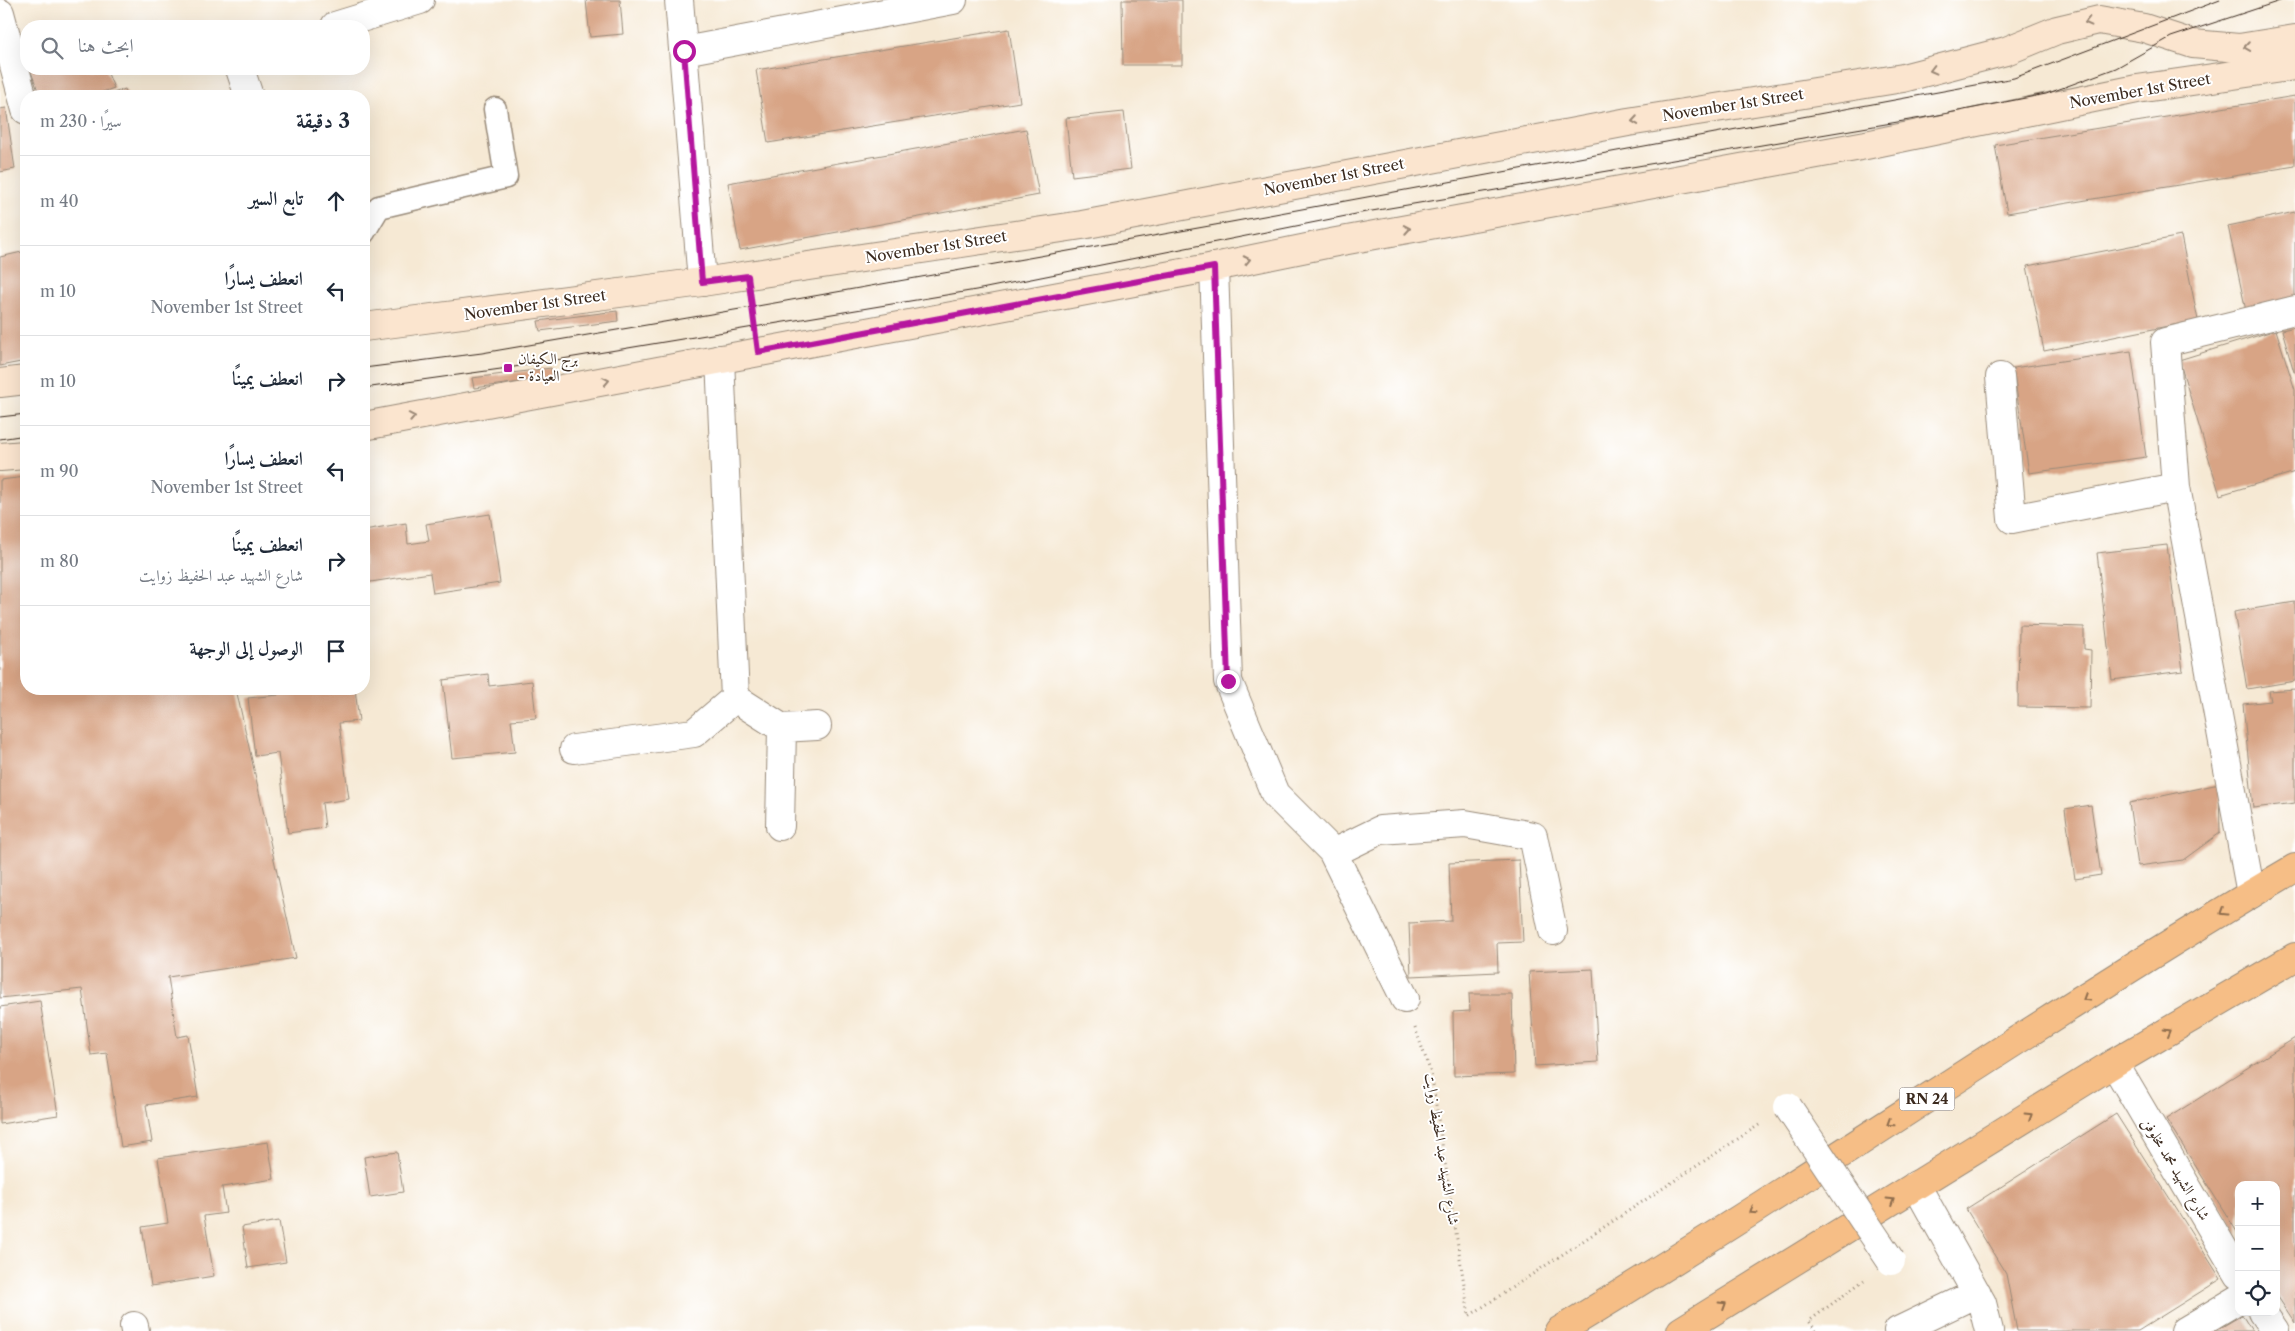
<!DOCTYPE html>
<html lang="ar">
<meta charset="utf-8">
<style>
body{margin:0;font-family:"Libre Caslon Text",Amiri,serif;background:#f2f2f3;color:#1f2937;direction:rtl}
.controls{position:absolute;right:15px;bottom:15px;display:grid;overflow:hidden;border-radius:10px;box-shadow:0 5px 20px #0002}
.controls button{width:45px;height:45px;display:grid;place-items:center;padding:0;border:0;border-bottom:1px solid #e0e1e3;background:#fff;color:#1f2937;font:25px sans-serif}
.stop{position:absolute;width:15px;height:15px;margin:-11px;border:4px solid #b5179e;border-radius:50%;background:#fff}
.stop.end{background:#b5179e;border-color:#fff;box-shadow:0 1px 5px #0008}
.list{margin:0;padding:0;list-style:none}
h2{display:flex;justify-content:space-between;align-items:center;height:65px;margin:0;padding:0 20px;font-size:21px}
h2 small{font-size:16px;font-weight:400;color:#747a83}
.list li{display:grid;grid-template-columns:32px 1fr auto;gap:15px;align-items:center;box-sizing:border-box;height:90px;padding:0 20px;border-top:1px solid #e0e1e3}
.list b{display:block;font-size:19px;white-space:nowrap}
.list p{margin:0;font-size:16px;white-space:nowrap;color:#747a83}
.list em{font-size:16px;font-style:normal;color:#747a83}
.icon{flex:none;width:28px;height:28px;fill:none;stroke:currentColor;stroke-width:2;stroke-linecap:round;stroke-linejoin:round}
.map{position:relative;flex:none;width:2295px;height:1331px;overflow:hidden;direction:ltr}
.search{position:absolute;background:#fff;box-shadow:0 5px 20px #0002;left:20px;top:20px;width:350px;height:55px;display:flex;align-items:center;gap:12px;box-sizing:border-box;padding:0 18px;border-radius:20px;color:#747a83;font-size:19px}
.panel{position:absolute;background:#fff;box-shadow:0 5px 20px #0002;left:20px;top:90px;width:350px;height:605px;border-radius:20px;direction:rtl}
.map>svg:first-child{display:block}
.building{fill:#d8a485}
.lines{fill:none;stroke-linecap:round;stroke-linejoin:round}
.service-casing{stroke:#988a79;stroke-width:25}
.minor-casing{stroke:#988a79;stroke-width:30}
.secondary-casing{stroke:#988a79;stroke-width:30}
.trunk-casing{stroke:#988a79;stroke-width:30}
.path{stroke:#988a79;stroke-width:3;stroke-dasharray:1 4;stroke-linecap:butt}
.service{stroke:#fff;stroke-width:22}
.minor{stroke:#fff;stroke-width:28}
.secondary{stroke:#fbe5cf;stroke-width:28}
.trunk{stroke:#f6be86;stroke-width:28}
.tram{stroke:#3b2a1e;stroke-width:1}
.pedestrian-bridge-casing{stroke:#988a79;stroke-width:30;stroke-linecap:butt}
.pedestrian-bridge{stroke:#fff;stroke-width:28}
.oneway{stroke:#9b8876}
.oneway2{stroke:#8f6d4d}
.route{stroke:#b5179e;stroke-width:6}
.poi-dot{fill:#b5179e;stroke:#fff;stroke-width:2}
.labels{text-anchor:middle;stroke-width:4;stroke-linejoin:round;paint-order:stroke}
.shield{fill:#fff;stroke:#766a62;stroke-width:1}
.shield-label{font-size:14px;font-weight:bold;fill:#3b2a1e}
.street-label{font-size:15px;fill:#3b2a1e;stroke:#fff}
.poi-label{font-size:15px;fill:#3b2a1e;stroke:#fff;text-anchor:start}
</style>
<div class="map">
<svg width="2295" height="1331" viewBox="0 0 2295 1331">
<rect width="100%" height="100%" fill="#fff"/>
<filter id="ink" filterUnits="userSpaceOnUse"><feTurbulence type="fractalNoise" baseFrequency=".02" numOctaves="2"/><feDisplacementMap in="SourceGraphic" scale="10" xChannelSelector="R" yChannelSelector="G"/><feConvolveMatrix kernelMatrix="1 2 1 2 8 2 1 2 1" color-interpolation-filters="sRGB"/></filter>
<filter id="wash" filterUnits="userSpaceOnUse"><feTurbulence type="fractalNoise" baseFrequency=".0096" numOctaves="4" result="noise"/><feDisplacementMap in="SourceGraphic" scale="20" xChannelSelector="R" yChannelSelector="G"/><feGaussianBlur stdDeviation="1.12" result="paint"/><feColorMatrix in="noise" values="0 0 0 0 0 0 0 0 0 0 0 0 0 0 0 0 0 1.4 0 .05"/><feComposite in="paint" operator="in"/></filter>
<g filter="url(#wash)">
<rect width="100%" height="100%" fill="#f6e9d4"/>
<g id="blocks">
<path class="building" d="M586,0H620L623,34L590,37Z
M1122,0H1182V65H1123Z
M1009,29L1020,102L768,143L756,70Z
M30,69H106L114,88L92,96H40Z
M125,89L128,96H104Z
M2295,96V166L2007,213L1995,145Z
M6,108L15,169L0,172V109Z
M1124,112L1131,169L1072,176L1066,118Z
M1026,129L1039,195L740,250L728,183Z
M2295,212V301L2246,311L2228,226Z
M2181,236L2198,320L2044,351L2027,266Z
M26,251V361L0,366V257Z
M617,311L618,321L540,331L538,321Z
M2295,327V372H2294L2282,330Z
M2276,330L2295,390V472L2220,495L2179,360Z
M2131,351L2146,457L2029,473L2013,368Z
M551,368L552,378L474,388L472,378Z
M26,477V689H236L296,958L168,977L177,1037L188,1035L198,1097L146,1105L152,1142L121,1147L107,1053L91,1055L82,989L0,998V480Z
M490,514L500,583L433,593L430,573L364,583V530L406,523L408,544L429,541L426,524Z
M2167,545L2183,671L2112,680L2097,553Z
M2295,602V681L2247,689L2234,612Z
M2019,625L2084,627V649L2091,650L2090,708L2018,707Z
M488,674L489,686L532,681L536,718L511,720L515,752L452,758L443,680Z
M278,689H355L359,721L339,723L349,799L322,803L325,828L288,833L278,753L255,756L248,698L278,695Z
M2295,689V803L2253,808L2243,704L2271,701L2269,691Z
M2219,784L2220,833L2183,860L2138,866L2129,803Z
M2091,805L2101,875L2075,879L2065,809Z
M1519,860L1523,942L1497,943L1498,972L1411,976L1409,923L1451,921L1449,863Z
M1593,969L1598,1062L1535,1066L1529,972Z
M1469,994H1512L1514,1074L1454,1076L1453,1012L1470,1011Z
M40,1001L58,1115L0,1124V1007Z
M2295,1038V1323L2276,1294V1185H2239V1235L2166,1119Z
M2116,1114L2221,1279L2138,1331H2017L2006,1274L1966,1209Z
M268,1142L274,1179L222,1187L226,1213L204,1216L214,1276L151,1286L142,1227L168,1223L158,1158Z
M397,1152L403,1192L370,1197L364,1157Z
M279,1221L286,1262L248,1268L242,1227Z
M2242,1315L2252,1331H2215Z"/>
</g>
</g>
<g filter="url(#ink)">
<use href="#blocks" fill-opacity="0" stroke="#988a79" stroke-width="1"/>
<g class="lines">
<g class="service-casing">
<path id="service" d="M364,232L379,207L506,177L495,109"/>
</g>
<g class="minor-casing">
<path id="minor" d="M679,0L702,282
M0,13L26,110
M335,26L420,0
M684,51L953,0
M240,69L249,96
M1214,267L1228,681L1275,794L1332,851L1405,999
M720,359L735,698L782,728L817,726
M2000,377L2012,519L2176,487
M574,749L694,733L735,698
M780,826L782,728
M1333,853L1380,830L1465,824L1533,836L1553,931
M2251,894L2176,487L2165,342L2295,310
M2114,1063L2239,1275
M1916,1185L1982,1303L1989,1331
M2262,1312L2275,1331
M134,1326L135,1331
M1898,1331L1977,1293
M2185,1331L2239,1299"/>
</g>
<g class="secondary-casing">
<path id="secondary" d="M364,327L702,282L1082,225L1628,122L1903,78L2006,51L2057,30L2099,20L2144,28L2193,44L2239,48L2295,39
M0,383L26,380
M364,426L1214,267L1331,243L1866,145L2137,89L2295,66
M0,457L26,455"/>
</g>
<g class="trunk-casing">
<path id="trunk" d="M1559,1331C1807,1182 2045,1015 2295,868
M1681,1331L2114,1063L2295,957"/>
</g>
<path class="path" d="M1415,1028L1431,1073L1469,1316L1762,1123
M1816,1331L1809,1321L1864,1280"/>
<use href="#service" class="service"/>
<use href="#minor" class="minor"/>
<use href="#secondary" class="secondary"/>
<use href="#trunk" class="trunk"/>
<path class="tram" d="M364,368L482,353L752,307L1215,225L2014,78L2220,0
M364,388L508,368L976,290L1366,212L1933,116L2046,94L2116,68L2171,37L2283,0
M0,417L26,414
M0,439L26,435"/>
<g class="pedestrian-bridge-casing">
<path id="pedestrian-bridge" d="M1788,1107L1891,1261"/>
</g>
<use href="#pedestrian-bridge" class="pedestrian-bridge"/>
</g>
<defs><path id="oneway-chevron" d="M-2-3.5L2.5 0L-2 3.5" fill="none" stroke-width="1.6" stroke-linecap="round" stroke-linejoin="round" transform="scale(1.25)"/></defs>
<g class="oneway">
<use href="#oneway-chevron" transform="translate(2088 22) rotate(166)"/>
<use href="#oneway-chevron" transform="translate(2247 47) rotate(171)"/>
<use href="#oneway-chevron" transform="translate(1933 70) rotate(166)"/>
<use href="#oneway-chevron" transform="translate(1635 121) rotate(171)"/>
<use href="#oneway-chevron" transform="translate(1407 229) rotate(-10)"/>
<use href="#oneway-chevron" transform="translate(1247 260) rotate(-12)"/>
<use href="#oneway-chevron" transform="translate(606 381) rotate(-11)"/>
<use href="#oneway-chevron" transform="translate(412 417) rotate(-11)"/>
</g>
<g class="oneway2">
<use href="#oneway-chevron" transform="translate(2223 912) rotate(148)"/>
<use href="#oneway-chevron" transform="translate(2086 998) rotate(148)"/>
<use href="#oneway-chevron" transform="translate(2168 1032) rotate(-30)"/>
<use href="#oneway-chevron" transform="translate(2029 1116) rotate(-32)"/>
<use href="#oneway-chevron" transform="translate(1890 1123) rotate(147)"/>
<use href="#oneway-chevron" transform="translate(1891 1201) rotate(-32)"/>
<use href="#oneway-chevron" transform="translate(1753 1211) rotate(147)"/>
<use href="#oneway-chevron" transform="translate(1723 1305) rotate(-32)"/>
</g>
</g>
<g class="lines" filter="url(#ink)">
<path class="route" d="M684,51L702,282L748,276L758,352L1214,267L1228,681"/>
</g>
<rect class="poi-dot" x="503" y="363" width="10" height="10" rx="2.5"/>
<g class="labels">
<rect class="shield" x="1899.5" y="1087.5" width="55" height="23" rx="4"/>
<g class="shield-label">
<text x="1927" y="1104">RN 24</text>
</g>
<g class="street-label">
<text transform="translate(2140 91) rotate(-10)" y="5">November 1st Street</text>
<text transform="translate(1733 105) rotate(-9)" y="5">November 1st Street</text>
<text transform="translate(1334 177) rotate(-11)" y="5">November 1st Street</text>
<text transform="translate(936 247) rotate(-9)" y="5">November 1st Street</text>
<text transform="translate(535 305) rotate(-8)" y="5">November 1st Street</text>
<text transform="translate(1442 1149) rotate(81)" y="5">شارع الشهيد عبد الحفيظ زوايت</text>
<text transform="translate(2176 1169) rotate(59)" y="5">شارع الشهيد محمد مخلوفن</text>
</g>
<g class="poi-label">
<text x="518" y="364">برج الكيفان<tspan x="518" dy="17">- العيادة</tspan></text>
</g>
</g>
</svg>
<div class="controls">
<button>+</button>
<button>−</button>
<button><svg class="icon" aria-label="locate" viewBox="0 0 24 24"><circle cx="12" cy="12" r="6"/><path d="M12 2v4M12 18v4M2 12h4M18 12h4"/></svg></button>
</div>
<div class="stop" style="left:684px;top:51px"></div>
<div class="stop end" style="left:1228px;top:681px"></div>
<div class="search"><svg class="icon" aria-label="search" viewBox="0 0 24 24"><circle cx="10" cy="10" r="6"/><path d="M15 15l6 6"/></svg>ابحث هنا</div>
<section class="panel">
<h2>3 دقيقة<small>سيرًا · 230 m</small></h2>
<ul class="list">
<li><svg class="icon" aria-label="ahead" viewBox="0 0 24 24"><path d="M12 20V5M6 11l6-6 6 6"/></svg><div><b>تابع السير</b></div><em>40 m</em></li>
<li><svg class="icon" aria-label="left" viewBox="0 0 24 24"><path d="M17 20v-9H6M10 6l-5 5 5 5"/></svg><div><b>انعطف يسارًا</b><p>November 1st Street</p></div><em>10 m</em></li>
<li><svg class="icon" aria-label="right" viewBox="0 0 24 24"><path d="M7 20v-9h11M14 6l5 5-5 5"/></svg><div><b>انعطف يمينًا</b></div><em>10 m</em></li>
<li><svg class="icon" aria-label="left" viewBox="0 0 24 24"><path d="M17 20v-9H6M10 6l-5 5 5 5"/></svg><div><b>انعطف يسارًا</b><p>November 1st Street</p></div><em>90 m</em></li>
<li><svg class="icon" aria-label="right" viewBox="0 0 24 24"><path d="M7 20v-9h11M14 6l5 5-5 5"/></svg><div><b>انعطف يمينًا</b><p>شارع الشهيد عبد الحفيظ زوايت</p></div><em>80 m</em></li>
<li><svg class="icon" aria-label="arrive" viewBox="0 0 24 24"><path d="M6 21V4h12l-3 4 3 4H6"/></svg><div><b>الوصول إلى الوجهة</b></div></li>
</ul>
</section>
</div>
